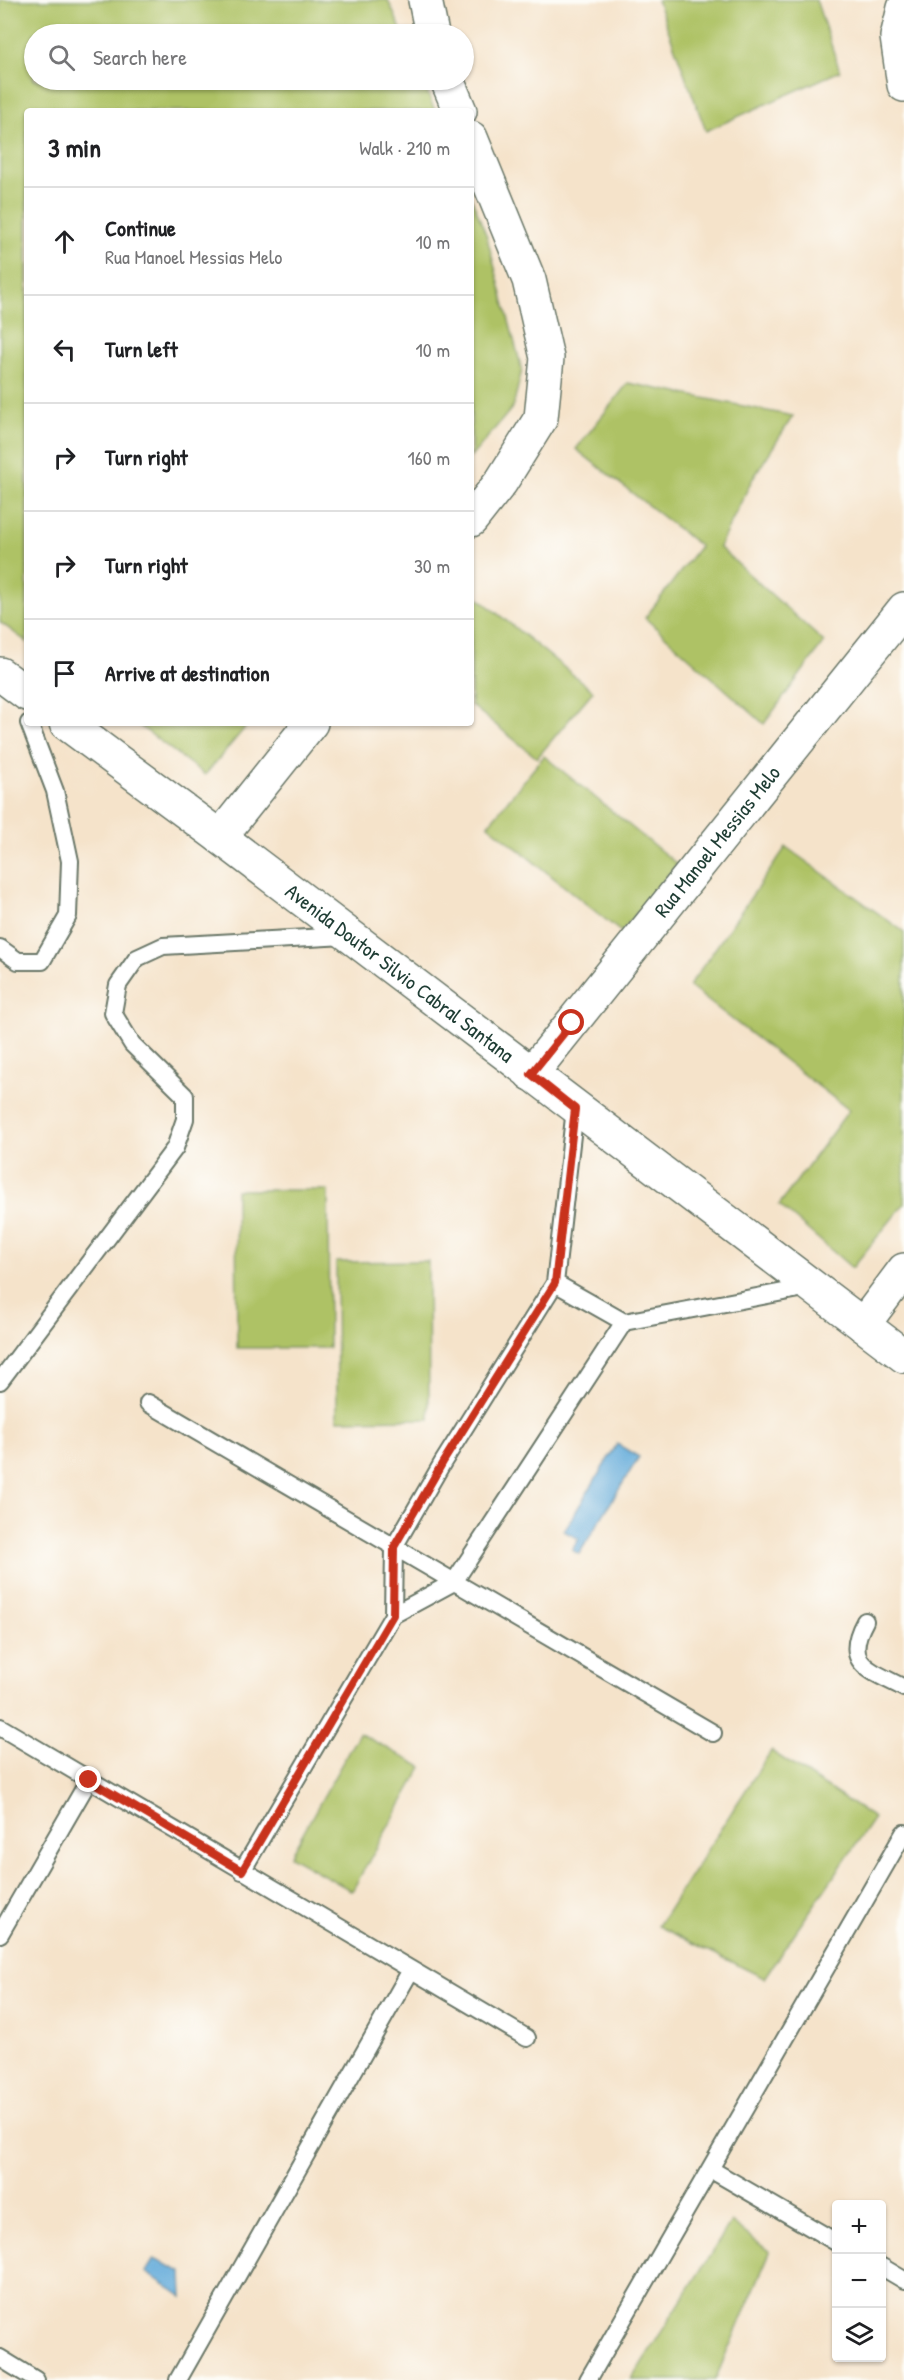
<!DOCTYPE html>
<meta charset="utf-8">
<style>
body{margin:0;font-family:"Patrick Hand",sans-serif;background:#f2f2f2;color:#202124}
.controls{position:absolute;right:18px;bottom:18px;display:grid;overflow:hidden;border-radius:6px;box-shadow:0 2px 4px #0004}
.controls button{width:54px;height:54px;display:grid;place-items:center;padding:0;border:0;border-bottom:2px solid #e0e0e0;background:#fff;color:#202124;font:30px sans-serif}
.stop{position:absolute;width:18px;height:18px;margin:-14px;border:4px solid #c8321e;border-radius:50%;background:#fff}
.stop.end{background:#c8321e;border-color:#fff;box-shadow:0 2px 6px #0008}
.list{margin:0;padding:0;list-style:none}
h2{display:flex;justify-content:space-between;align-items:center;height:78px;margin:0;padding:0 24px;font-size:26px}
h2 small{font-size:20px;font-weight:400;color:#757577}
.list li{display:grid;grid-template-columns:39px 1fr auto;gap:18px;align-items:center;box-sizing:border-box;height:108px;padding:0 24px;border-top:2px solid #e0e0e0}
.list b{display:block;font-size:22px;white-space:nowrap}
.list p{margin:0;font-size:20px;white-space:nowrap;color:#757577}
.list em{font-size:20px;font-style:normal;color:#757577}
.icon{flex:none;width:33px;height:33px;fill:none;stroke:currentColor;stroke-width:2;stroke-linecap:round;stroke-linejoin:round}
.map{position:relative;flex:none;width:904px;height:2380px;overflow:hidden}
.search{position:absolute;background:#fff;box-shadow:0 2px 4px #0004;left:24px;top:24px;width:450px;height:66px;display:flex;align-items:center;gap:15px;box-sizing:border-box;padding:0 21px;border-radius:33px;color:#757577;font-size:22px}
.panel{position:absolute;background:#fff;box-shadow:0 2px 4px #0004;left:24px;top:108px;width:450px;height:618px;border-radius:6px}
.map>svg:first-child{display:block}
.green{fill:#aec265;stroke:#66804c;stroke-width:1.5}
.water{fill:#63abda;stroke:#417487;stroke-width:1.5}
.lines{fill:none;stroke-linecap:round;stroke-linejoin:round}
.lane-casing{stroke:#6a7768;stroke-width:20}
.street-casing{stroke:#6a7768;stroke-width:36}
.secondary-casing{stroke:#6a7768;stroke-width:36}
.lane{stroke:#fff;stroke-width:16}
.street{stroke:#fff;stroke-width:33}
.secondary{stroke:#fff;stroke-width:33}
.route{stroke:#c8321e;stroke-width:8}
.labels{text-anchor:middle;stroke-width:4.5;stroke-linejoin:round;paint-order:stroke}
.street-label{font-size:21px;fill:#1f3d34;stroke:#fdfcf7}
</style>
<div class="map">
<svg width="904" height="2380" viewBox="0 0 904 2380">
<rect width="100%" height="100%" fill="#fdfcf7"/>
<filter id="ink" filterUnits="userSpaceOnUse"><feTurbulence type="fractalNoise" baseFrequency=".0167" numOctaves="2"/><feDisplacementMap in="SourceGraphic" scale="12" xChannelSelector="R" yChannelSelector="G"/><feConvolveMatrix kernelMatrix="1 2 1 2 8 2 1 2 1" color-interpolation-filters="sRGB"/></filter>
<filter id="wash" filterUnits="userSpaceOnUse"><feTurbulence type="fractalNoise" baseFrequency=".008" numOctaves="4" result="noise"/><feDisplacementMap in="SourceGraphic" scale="24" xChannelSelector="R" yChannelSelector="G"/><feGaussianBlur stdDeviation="1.35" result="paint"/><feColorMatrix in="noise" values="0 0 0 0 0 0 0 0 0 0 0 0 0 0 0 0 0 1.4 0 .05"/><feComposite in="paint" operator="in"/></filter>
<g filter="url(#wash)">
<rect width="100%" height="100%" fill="#f5e3ca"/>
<path class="green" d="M0,0H388L403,34H34V80H422L435,111H27V642L0,622Z
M657,0H816L840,71L706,131Z
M471,197L486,234L522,370L513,407L471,457Z
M628,383L793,416L752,480L719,547L824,642L764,724L645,618L700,546L576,449Z
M471,592L593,691L537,758L471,705Z
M136,723H249L205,775Z
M544,756L677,864L621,932L488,825Z
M786,847L904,932V1204L852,1268L779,1205L849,1110L689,986Z
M236,1190H328L329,1348H237Z
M428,1261L429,1419L337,1420L336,1262Z
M359,1733L422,1767L352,1891L290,1856Z
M771,1751L874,1818L764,1978L658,1926Z
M731,2222L770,2252L715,2380H631Z"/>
<path class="water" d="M617,1444L639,1457L579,1554L572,1550L579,1539L564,1531Z
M154,2259L182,2272L183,2297L146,2272Z"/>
</g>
<g filter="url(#ink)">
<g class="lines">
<g class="lane-casing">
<path id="lane" d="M0,948L18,961H42L68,916L70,861L55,791L29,723
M555,1283L624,1322
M0,1381L175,1148L185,1119V1096L132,1044L113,1013L118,985L137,958L163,946L345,936
M148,1403L713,1733
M393,1615L454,1582L624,1322L810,1287
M865,1621C841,1665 871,1670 904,1688
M0,1727L527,2038
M242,1871L393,1615L394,1547L443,1462L555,1283L575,1109
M0,1934L89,1780
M710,2169L836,2242
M882,2267L904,2280
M0,2358L36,2380
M178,2380L411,1970
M588,2380L904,1833"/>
</g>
<g class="street-casing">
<g id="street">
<path d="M425,0L432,34"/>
<path d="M904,8L897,37L904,85"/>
<path d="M447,80L460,111"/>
<path d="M471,138L529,280L547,358L541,418L501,482L471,520"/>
<path d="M220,837L311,723"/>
<path id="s1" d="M531,1074L904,609"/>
<path d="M863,1325L904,1270"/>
</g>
</g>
<g class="secondary-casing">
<g id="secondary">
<path d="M0,674L27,694"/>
<path id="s2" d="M66,723L220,837L904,1356"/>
</g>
</g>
<use href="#lane" class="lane"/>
<use href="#street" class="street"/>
<use href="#secondary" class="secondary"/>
</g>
</g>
<g class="lines" filter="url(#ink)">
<path class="route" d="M89,1780L242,1871L393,1615L394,1547L443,1462L555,1283L575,1109L531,1074L572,1023"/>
</g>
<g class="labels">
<g class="street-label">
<text dy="7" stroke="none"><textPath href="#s1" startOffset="298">Rua Manoel Messias Melo</textPath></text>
<text dy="7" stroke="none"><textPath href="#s2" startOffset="417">Avenida Doutor Silvio Cabral Santana</textPath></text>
</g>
</g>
</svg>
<div class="controls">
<button>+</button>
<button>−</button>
<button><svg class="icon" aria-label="layers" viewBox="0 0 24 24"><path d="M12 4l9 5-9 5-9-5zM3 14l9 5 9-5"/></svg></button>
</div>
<div class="stop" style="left:572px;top:1023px"></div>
<div class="stop end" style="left:89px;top:1780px"></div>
<div class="search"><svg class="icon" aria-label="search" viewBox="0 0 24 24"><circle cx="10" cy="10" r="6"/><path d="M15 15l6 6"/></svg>Search here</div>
<section class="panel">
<h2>3 min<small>Walk · 210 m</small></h2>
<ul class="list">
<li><svg class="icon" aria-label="ahead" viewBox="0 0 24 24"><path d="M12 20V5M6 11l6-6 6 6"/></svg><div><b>Continue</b><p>Rua Manoel Messias Melo</p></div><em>10 m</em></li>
<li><svg class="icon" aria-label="left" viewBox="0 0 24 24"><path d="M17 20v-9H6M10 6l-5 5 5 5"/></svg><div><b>Turn left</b></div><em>10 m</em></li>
<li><svg class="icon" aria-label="right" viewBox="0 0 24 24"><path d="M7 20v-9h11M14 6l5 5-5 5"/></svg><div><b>Turn right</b></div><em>160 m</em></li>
<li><svg class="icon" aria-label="right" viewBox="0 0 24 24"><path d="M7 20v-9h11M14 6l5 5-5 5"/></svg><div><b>Turn right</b></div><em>30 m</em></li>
<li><svg class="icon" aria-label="arrive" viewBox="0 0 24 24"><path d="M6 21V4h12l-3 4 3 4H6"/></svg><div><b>Arrive at destination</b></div></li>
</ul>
</section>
</div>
